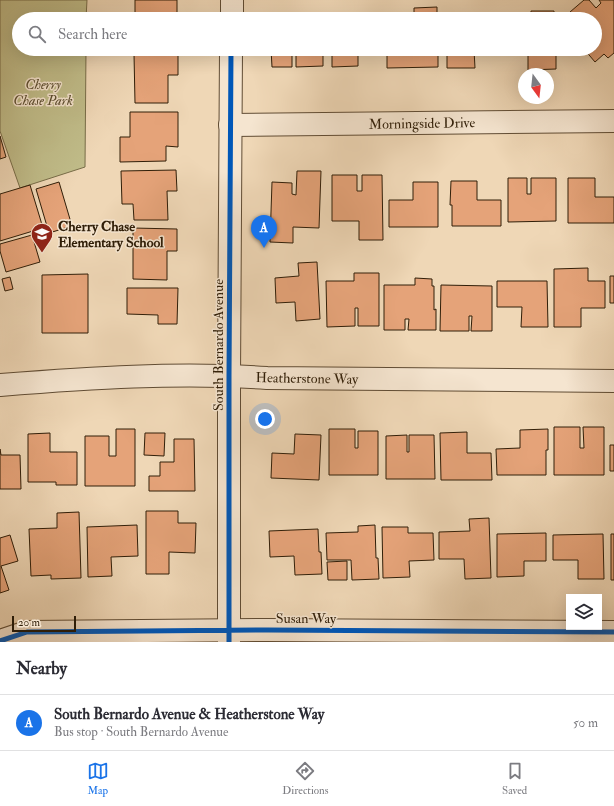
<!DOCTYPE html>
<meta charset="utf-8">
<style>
body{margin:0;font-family:"IM FELL Double Pica",serif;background:#f7f7f7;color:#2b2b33}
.controls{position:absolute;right:12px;bottom:12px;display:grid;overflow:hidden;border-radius:0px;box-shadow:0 4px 16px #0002}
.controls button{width:36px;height:36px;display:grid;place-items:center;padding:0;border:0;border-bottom:1px solid #e1e1e2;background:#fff;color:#2b2b33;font:20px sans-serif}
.compass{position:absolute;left:518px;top:68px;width:36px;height:36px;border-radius:50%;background:#fff;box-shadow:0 4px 16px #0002;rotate:165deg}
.scale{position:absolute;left:12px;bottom:10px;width:64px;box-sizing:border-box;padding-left:4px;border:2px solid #301e08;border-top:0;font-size:11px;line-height:14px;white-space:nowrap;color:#301e08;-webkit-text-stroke:3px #f5e5d0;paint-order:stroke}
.you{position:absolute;left:265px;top:419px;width:14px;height:14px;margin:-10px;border:3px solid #fff;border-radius:50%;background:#1a73e8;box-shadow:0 0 0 6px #1a73e833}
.badge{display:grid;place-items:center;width:26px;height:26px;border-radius:50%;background:#1a73e8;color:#fff;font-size:13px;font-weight:700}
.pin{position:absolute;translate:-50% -33px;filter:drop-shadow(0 1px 2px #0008)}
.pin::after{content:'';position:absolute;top:21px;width:14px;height:12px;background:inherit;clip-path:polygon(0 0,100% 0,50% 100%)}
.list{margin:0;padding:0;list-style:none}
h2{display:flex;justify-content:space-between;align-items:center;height:52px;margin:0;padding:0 16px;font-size:17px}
h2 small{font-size:13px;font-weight:400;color:#7c7c81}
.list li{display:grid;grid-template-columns:26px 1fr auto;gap:12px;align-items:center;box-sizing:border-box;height:56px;padding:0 16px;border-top:1px solid #e1e1e2}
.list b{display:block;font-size:15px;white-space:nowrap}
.list p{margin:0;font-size:13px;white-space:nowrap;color:#7c7c81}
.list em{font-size:13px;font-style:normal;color:#7c7c81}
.icon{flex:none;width:22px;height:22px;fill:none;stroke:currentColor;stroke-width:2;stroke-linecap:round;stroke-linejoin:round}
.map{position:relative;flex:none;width:614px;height:642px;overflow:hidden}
.search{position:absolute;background:#fff;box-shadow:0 4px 16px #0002;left:12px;right:12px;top:12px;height:44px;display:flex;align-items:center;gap:10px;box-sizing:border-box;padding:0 14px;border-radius:22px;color:#7c7c81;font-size:15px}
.sheet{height:108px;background:#fff}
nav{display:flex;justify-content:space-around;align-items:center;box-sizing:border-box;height:56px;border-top:1px solid #e1e1e2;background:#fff;font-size:11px;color:#7c7c81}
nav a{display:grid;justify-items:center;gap:2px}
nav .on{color:#1a73e8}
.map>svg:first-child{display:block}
.green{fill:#c0bc89;stroke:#786d48}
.building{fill:#e5a379;stroke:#301e08}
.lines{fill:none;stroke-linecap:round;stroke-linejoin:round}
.minor-casing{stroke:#604c34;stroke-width:24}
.tertiary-casing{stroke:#604c34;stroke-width:24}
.minor{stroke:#f5e5d0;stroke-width:22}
.tertiary{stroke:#f5e5d0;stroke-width:22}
.cycleway-casing{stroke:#f5e5d0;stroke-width:8}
.cycleway{stroke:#0057b8;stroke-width:5}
.labels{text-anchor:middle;stroke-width:3;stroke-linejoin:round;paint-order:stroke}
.park-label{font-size:14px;font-style:italic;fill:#5b4d2f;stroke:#f5e5d0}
.street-label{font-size:14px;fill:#301e08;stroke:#f5e5d0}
.poi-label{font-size:14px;font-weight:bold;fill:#301e08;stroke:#f5e5d0;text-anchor:start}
</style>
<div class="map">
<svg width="614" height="642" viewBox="0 0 614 642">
<rect width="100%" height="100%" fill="#efd7b6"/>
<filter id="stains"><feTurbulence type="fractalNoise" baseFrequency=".005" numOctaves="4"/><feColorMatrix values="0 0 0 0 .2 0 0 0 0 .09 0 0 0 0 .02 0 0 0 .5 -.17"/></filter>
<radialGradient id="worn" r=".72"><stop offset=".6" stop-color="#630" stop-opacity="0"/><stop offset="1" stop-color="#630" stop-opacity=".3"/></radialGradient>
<path class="green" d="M0,0H87L86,19H19V49H86L85,167L20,188L0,131Z"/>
<path class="building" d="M135,0H177V17H168V19H135Z
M584,0H589L596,8L601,3L599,0H614V53L608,58L604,54L595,62L584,49H595V19H576L570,12Z
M437,7V19H414V8Z
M531,11H554V19H531Z
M369,15V19H331V16Z
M271,49H292V67H272Z
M296,49H323V66L296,67Z
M332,49H382H358V66L332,67Z
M387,49H438V67L387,68Z
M447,49H499V50H474L475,68H447Z
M503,49H553V52L556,53V69L528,70V49L503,50Z
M178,53V75H168V103H135L134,54Z
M130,112H178V147L166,146V161L120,162V137H130Z
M0,136L6,157L0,159Z
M176,170L177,191H167L168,220H134L133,204H122L121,171Z
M297,171H321L319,228L293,227V243L270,242L272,182L292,183V194L296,195Z
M332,175H357V191H362V175H382L383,240H359V221H332Z
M508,178H527V194H531V178H556V221L508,222Z
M568,178H595V197H614V223H568Z
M451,181H477V200H501V226H452V205H450Z
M59,182L72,226L49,233L36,189Z
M413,182H438V227H389V200H413Z
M30,185L43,228L0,241V194Z
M133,228L177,229V251H167V280L133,279Z
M32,235L40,262L6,272L0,251V244Z
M317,262L320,319L296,321L295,302L276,303L275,278L299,276L298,263Z
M588,268V281H605V308H581V327H554V269Z
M354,273H379V326H358V308H355V326L327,327L326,281H354Z
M88,274V333H42V275Z
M610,276H614V303H610Z
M10,277L13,289L5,291L2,279Z
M415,278L432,279V286H434V310L436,309V330H408L409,319H405V330H384V285H415Z
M497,281H547L548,327H521L522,307H497Z
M441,285L492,286V331H471L472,316H469V331H440Z
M127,288H178L177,324H158V315L127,314Z
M554,427H580V448H584L583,427H604V475H554Z
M116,429H135V486H85V436H109V456H116Z
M329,429H355V448H358V431H378V475H329Z
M548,429V450H546V475H497L496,449L520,448V430Z
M467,432V453H491L492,480H441L440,433Z
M50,433V452H77V485H56V482H28V434Z
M145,433H165L164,456L144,455Z
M295,434L321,435L319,480L271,478L272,453L294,454Z
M407,435V452H409V435H434L435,479H386V436Z
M174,439H194L195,491H149V476H160V462H174Z
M610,445H614V471H610Z
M0,449L1,455H20L21,489H0Z
M146,511H178V523H196L195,553L169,552V574H146Z
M79,512L81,578L51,579V575L31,576L29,529L57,528V513Z
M489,518L491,578L465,579L464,559H439V532L470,531L469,519Z
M137,525L138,556L111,557L112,576L88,577L87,527Z
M375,525L376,558H378L379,579L352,580L351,560H327L326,533L358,532V526Z
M382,527H408V533H433L434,560L409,561L410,577L383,578Z
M318,529L319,552H321L322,574L295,575L294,556L270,557L269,531Z
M546,533V561H524V576L497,577V534Z
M603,534L604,579H578V560H553V535Z
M611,534H614V580H611Z
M10,535L18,561L1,566L9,590L0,593V538Z
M347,561V580H328L327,562Z"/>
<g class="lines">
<g class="minor-casing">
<path id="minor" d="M230,125L614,121
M0,385C89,378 178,372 267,378L614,381
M0,641L27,632L268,630L614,632"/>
</g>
<g class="tertiary-casing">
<path id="tertiary" d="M232,19V0
M229,642V376L231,49"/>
</g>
<use href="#minor" class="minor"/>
<use href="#tertiary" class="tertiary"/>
<g class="cycleway-casing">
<path id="cycleway" d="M0,641L27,632L268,630L614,632
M229,642V376L231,49"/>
</g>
<use href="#cycleway" class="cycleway"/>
</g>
<defs>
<g id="school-pin" transform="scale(1.15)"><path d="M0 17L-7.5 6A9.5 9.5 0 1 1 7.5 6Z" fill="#8f2418" stroke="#f5e5d0"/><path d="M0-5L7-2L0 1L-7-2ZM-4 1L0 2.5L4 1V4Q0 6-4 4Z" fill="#fff"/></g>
</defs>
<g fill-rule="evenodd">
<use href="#school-pin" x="42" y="234"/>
</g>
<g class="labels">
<g class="park-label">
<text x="43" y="89">Cherry<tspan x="43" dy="16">Chase Park</tspan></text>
</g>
<g class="street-label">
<text transform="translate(422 123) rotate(-1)" y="5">Morningside Drive</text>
<text transform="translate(218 345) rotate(-90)" y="5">South Bernardo Avenue</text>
<text transform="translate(307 378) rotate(1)" y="5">Heatherstone Way</text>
<text x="306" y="623">Susan Way</text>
</g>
<g class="poi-label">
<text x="58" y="231">Cherry Chase<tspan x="58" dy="16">Elementary School</tspan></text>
</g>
</g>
<rect width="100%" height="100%" filter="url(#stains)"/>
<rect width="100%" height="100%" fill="url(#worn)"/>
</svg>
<div class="controls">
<button><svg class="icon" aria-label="layers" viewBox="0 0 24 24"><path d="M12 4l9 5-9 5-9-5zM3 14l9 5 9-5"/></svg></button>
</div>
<svg class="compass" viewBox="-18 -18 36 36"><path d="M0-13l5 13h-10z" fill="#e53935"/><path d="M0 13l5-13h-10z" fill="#7c7c81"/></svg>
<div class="scale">20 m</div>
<div class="you"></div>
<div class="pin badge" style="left:264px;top:248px">A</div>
<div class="search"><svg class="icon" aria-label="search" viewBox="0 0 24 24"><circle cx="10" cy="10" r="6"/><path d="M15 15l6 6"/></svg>Search here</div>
</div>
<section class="sheet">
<h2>Nearby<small></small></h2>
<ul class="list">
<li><span class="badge">A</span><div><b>South Bernardo Avenue &amp; Heatherstone Way</b><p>Bus stop · South Bernardo Avenue</p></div><em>50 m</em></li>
</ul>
</section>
<nav>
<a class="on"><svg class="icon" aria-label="map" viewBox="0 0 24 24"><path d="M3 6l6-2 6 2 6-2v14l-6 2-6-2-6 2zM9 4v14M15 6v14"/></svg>Map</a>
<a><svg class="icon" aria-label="directions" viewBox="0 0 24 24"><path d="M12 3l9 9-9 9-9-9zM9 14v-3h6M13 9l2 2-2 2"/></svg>Directions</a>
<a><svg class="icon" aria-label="saved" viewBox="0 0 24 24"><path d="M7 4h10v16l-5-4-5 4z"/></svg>Saved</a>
</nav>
